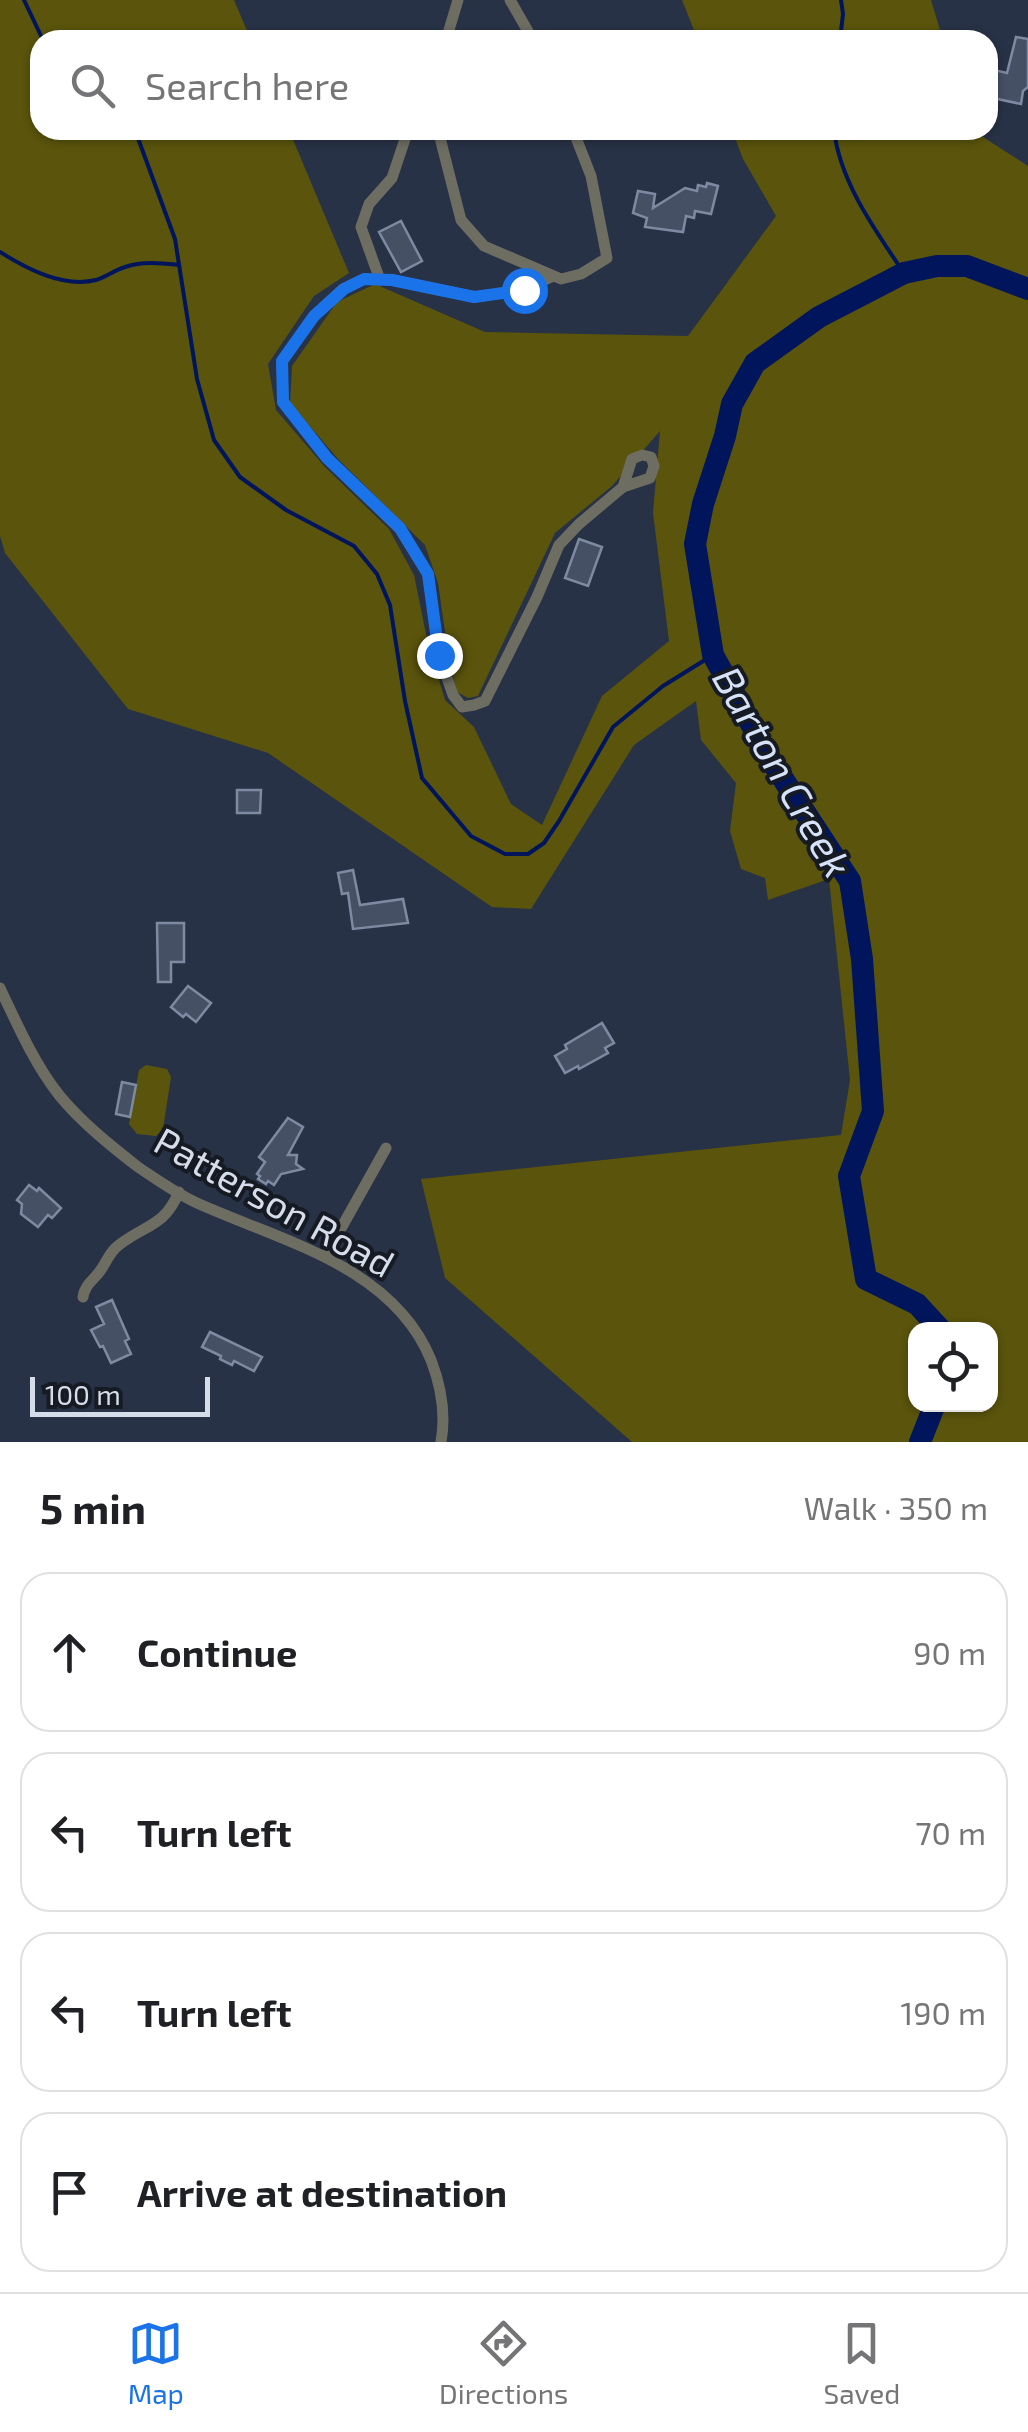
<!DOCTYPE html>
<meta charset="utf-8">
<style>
body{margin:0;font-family:"Exo 2",sans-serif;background:#f2f2f2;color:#202124}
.controls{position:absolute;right:30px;bottom:30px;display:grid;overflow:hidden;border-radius:20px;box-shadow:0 2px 8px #0004}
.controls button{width:90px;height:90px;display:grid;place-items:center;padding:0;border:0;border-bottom:2px solid #e0e0e0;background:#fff;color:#202124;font:50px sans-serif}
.scale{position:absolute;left:30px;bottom:25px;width:180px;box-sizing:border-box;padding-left:10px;border:5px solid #d6ddea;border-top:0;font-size:28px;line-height:35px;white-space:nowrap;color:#d6ddea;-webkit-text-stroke:8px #151a23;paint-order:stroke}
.stop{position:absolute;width:30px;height:30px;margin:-22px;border:8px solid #1a73e8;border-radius:50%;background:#fff}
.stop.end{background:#1a73e8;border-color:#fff;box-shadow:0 2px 10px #0008}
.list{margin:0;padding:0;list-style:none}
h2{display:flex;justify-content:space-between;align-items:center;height:130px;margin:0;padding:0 40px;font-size:42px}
h2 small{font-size:32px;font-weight:400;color:#757577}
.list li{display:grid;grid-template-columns:65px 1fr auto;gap:30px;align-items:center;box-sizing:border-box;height:160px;margin:0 20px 20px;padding:0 20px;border:2px solid #e0e0e0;border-radius:30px}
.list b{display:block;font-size:38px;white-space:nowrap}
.list em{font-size:32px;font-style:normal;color:#757577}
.icon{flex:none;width:55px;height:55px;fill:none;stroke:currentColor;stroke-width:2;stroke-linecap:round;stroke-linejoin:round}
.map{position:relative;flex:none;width:1028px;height:1442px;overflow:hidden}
.search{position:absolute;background:#fff;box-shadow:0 2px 8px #0004;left:30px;right:30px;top:30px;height:110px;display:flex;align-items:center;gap:25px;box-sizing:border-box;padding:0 35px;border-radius:30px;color:#757577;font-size:38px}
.sheet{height:850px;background:#fff}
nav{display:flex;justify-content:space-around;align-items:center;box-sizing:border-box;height:140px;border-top:2px solid #e0e0e0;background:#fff;font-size:28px;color:#757577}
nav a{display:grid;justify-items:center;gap:5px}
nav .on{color:#1a73e8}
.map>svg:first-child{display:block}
.green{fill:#5a540c;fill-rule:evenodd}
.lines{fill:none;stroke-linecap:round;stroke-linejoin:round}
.stream{stroke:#00155c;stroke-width:4}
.river{stroke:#00155c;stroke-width:22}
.building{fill:#455065;stroke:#7e8aa2;stroke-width:2.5}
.minor{stroke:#6e6d62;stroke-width:11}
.route{stroke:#1a73e8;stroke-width:12}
.labels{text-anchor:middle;stroke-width:8;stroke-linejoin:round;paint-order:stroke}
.street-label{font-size:38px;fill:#d6ddea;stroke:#151a23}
.water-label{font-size:40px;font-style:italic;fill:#d6e2f7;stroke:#151a23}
</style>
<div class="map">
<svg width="1028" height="1442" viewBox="0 0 1028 1442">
<rect width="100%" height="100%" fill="#283246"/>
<path class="green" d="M0,0H234L251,40H40V130H289L349,273L314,296L268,364L276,410L325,467L389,529L414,575L427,639L445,700L474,727L511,804L542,825L602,696L669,641L653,513L660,431L612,486L555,533L478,696L468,698L457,692L449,659L438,583L425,545L338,459L290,403L292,366L337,302L375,284L485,332L688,336L776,216L743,159L732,130H972L1028,166V1442H632L445,1278L421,1179L841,1135L850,1080L829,879L768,900L765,878L741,869L730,831L736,783L701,740L696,701L634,745L531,909L492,907L268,753L128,709L5,553L0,536ZM916,1330H990V1404H916Z
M682,0H931L943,40H698Z
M146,1065L167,1069L171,1077L163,1129L156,1136L137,1134L129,1124L139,1070Z"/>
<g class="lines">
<path class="stream" d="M24,0L43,40
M840,40L843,14L841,0
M135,130L175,239L197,379L214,440L240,477L286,510L354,546L377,574L390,605L405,701L422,778L471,836L505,854H528L544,843L559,821L613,727L663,686L713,655
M834,130C840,182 875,230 904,273
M0,252C27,269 63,288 96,280C106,277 115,270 125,267C143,261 160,263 179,265"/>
<path class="river" d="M941,1330L917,1304L866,1279L849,1176L873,1111L862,959L850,881L772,762L713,655L695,544L703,504L725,436L732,404L755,363L819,317L904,273L937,266H967L1028,289
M920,1442L935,1404"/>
</g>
<path class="building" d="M1016,37L1028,39V87L1023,91L1021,104L988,97L994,70L1007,73Z
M707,183L718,186L711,214L695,211L694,218L686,216L683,232L645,227L647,218L633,213L638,191L655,194L653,208L685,188L697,191L698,185L706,187Z
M401,221L422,261L401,272L379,232Z
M579,539L602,547L588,586L565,578Z
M237,790H261L260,813H237Z
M353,870L360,905L403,899L408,923L353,929L348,893L342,894L338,873Z
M157,923H184V962H171V982H158Z
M188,986L211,1003L196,1022L186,1014L183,1017L171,1007Z
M602,1023L614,1043L605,1048L608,1053L579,1069L578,1066L565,1073L555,1056L567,1049L565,1045Z
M122,1082L136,1085L130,1117L116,1114Z
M288,1118L303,1127L288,1155H297L296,1164L303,1169L281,1174L274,1185L268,1181L266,1184L258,1179L260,1176L257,1174L265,1162L259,1157Z
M29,1185L37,1191L39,1188L61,1208L52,1218L48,1215L38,1227L21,1214L22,1204L17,1200Z
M112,1300L129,1339L125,1341L131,1354L111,1363L103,1346L100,1347L91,1330L104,1324L96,1307Z
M210,1332L262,1357L254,1371L234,1361L232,1365L220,1359L221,1356L202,1347Z"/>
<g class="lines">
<path class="minor" d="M510,0L533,40
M446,40L458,0
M438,130L461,220L484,246L561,279L581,274L607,258L591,176L573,130
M553,276L524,290L475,297L392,280L364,279L343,289L314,316L282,361L283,402L327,458L400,529L428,574L439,655L453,695L462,707L474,705L485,701L537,597L559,545L579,524L623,487L650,478L654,466L651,457L642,455L632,459L623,487
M380,280L361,227L369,204L392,178L408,130
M0,988C17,1024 34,1063 59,1095C81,1122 111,1146 138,1167C156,1179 177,1194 197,1203C281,1241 393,1266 431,1360C441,1386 446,1414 441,1442
M325,1257L386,1148
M83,1297C85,1284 93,1281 100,1271C107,1262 109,1252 119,1245C146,1224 164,1227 179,1192"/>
</g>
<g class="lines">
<path class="route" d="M439,655L428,574L400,528L327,458L283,402L282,361L314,316L344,289L364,279L392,280L474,297L524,290"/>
</g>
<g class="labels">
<g class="street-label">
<text transform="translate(274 1203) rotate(29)" y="13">Patterson Road</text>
</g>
<g class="water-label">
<text transform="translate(782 772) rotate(60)" y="14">Barton Creek</text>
</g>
</g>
</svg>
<div class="controls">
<button><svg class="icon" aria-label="locate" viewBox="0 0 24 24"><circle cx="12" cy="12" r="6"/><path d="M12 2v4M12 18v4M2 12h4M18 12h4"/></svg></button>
</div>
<div class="scale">100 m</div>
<div class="stop" style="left:524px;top:290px"></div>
<div class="stop end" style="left:439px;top:655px"></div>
<div class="search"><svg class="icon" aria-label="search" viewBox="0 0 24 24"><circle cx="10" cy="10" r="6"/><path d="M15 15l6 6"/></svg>Search here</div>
</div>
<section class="sheet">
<h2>5 min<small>Walk · 350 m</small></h2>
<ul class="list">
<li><svg class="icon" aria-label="ahead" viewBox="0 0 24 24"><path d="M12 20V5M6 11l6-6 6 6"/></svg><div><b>Continue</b></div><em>90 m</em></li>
<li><svg class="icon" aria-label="left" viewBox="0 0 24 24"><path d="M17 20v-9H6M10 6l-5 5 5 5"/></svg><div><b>Turn left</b></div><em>70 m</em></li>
<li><svg class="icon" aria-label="left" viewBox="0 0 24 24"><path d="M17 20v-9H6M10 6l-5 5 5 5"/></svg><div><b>Turn left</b></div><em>190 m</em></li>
<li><svg class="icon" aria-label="arrive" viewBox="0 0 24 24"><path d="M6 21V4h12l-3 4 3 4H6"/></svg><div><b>Arrive at destination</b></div></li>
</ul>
</section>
<nav>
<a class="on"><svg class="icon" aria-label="map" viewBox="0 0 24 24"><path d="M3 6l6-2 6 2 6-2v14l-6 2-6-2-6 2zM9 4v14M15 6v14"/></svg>Map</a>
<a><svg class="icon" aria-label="directions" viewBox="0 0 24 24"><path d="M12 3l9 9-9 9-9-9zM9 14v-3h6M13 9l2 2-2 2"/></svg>Directions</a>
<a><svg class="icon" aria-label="saved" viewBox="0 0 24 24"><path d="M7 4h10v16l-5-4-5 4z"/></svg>Saved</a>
</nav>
